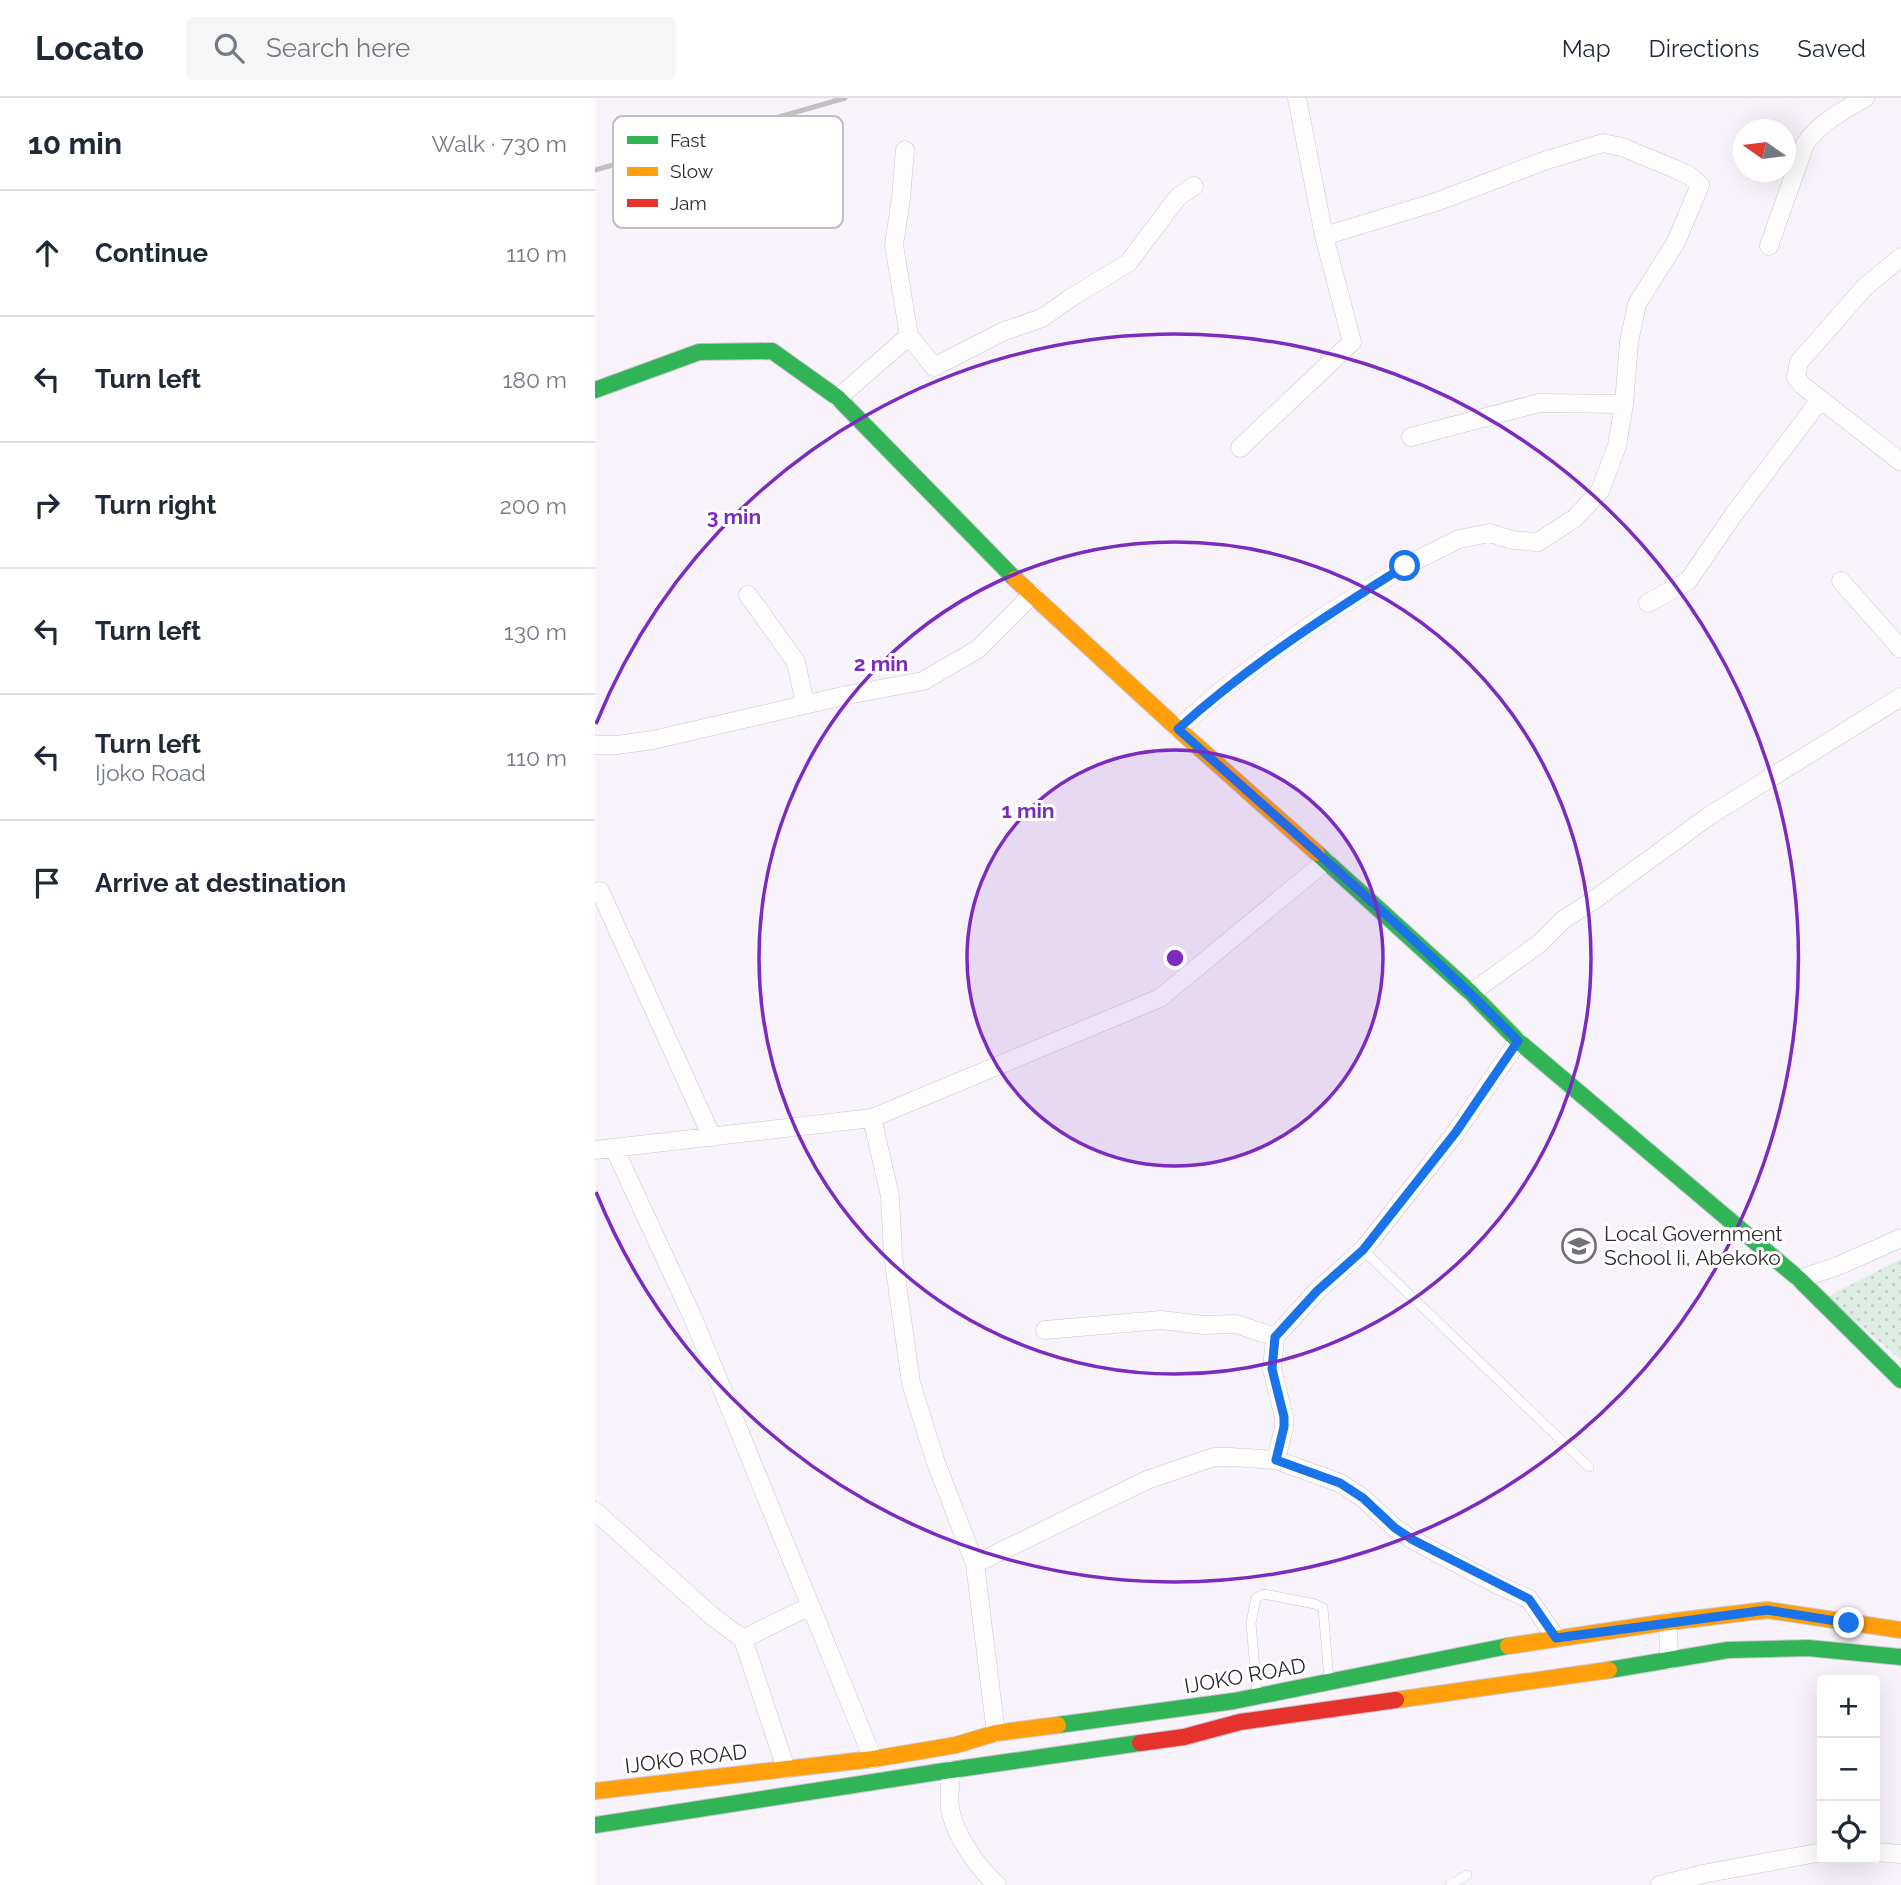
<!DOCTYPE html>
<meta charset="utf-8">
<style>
body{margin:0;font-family:Raleway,sans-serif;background:#f6f6f7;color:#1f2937}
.controls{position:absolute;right:21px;bottom:21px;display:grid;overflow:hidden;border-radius:7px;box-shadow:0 7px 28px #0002}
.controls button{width:63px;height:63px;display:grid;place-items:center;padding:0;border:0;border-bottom:2px solid #e0e1e3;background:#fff;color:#1f2937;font:35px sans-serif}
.compass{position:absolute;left:1138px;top:21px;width:63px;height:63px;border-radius:50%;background:#fff;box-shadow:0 7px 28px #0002;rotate:284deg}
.stop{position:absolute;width:21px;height:21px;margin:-16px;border:5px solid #1a73e8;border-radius:50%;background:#fff}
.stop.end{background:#1a73e8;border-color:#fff;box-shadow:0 2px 7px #0008}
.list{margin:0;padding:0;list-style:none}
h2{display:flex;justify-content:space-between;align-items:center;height:91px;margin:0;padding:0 28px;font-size:30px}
h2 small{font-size:23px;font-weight:400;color:#747a83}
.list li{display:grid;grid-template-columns:46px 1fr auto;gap:21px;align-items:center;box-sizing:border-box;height:126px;padding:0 28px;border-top:2px solid #e0e1e3}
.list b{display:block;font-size:26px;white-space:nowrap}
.list p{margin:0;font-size:23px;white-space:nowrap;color:#747a83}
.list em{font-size:23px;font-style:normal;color:#747a83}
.icon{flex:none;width:38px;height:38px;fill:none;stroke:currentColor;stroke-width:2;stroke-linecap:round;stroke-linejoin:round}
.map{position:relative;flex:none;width:1306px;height:1787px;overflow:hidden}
header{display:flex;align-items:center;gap:42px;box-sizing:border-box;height:98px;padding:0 35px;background:#fff;border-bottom:2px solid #e0e1e3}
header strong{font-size:33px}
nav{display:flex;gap:38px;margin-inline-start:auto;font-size:24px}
.search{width:490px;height:63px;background:#f6f6f7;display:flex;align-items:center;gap:18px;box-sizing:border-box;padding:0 24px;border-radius:7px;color:#747a83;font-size:26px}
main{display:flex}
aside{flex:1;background:#fff}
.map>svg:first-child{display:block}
.grass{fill:url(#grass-dots)}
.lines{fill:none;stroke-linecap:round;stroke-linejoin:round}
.lane-casing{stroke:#cbc6cd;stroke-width:10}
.street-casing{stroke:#cbc6cd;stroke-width:19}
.fast-casing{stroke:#cbc6cd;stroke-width:18}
.slow-casing{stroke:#cbc6cd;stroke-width:18}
.jam-casing{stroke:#cbc6cd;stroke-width:18}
.lane{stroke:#fefdfe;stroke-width:9}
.street{stroke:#fefdfe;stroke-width:18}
.fast{stroke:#30b455;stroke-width:16}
.slow{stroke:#ff9f0a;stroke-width:16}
.jam{stroke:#e5322d;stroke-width:16}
.rail{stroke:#c1bfc1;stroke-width:5}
.route{stroke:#1a73e8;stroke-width:9}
.ring{fill:none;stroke:#7b2cbf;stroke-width:3.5}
.labels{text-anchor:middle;stroke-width:6;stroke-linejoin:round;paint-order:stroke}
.poi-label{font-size:21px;fill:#2f2a31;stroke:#fff;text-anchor:start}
.street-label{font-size:21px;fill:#2f2a31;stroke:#fff}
.key{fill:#fff;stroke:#c1bfc1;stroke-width:2}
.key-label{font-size:19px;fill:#2f2a31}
.centre{fill:#7b2cbf;stroke:#fff;stroke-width:3.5}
.ring-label{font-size:21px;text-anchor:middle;font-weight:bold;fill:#7b2cbf;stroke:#fff;stroke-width:6;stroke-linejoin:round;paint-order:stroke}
</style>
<header>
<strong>Locato</strong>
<div class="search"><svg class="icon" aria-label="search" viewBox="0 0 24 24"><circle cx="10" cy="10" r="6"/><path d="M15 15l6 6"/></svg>Search here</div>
<nav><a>Map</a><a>Directions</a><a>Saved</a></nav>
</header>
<main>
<aside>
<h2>10 min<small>Walk · 730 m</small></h2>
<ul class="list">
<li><svg class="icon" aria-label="ahead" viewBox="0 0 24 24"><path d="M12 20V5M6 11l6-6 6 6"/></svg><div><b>Continue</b></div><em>110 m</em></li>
<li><svg class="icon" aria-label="left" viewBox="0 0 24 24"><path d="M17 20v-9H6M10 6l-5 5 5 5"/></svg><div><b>Turn left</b></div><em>180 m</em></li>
<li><svg class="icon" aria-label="right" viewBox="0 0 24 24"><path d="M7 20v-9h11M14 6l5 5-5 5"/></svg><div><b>Turn right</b></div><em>200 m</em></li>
<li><svg class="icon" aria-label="left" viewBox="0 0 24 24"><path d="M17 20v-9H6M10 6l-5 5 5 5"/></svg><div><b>Turn left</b></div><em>130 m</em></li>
<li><svg class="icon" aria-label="left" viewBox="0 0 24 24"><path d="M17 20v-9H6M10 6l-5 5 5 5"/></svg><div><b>Turn left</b><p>Ijoko Road</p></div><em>110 m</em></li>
<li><svg class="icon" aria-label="arrive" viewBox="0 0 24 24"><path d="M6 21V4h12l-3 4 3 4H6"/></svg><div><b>Arrive at destination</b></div></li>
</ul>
</aside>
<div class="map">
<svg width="1306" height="1787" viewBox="0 0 1306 1787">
<defs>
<pattern id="grass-dots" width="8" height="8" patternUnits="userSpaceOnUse" patternTransform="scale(1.75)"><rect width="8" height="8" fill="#deede4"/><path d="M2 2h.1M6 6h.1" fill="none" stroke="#bfcbc4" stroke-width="1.8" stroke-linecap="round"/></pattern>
</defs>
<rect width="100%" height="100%" fill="#f8f2fa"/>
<path class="grass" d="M1306,1161V1262L1232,1199Z"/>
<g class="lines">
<g class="lane-casing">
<path id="lane" d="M768,1152L994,1369
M662,1595L656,1525L661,1500L669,1496L720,1506L728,1510L734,1582
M855,1787L872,1777"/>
</g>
<g class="street-casing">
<path id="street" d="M1174,148L1210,46C1225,24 1248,13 1270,0
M1306,159L1269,190L1204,264L1201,279L1207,287L1306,364
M314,238L339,269L409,233L447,220L477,199L533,165L583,99L599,88
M243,300L314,238L299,147L306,100L310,52
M816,339L944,305L1029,306
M645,350L757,244L729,138L702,0
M1246,483L1306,551
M153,497L201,564L210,606
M1053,505L1093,483L1139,416L1225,302
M583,631L622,596L682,551L734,515L810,468L864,441L895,435L917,442L943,444L980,420L1005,393L1022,348L1029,306L1034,244L1042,206L1081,144L1105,87L1095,78L1080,71L1027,49L1008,45L949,63L841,104L729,138
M0,647H22L58,642L252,597L328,583L383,551L438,496
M5,793L117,1039
M876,895L945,845L968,822L999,802L1114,718L1306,599
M277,1020L295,1098L298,1157L316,1285L340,1362L380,1466L401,1635
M19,1050L98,1220L278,1661
M0,1052L277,1020L565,900L731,763
M1204,1181L1243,1168L1306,1140
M450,1232L566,1222L608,1227L641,1226L680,1239
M681,1362L689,1329V1319L677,1271L680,1239L722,1193L768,1152L861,1034L923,943
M0,1413L118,1519L148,1541L191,1671
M380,1466L552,1382L619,1359H636L681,1362L745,1385L768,1400L800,1430L818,1442L901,1486L934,1501L961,1540
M1073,1524L1074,1562
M148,1541L215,1508
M356,1672C356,1684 353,1699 355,1711C360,1737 382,1769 402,1787
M1280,1754L1306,1756
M1065,1787L1108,1776L1227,1754"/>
</g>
<g class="fast-casing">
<path id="fast" d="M0,292L104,254L177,253L243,300L420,481
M722,755L876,895L923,943L1204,1181L1306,1282
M1014,1572L1133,1552L1213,1550L1306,1559
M463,1627L639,1603L913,1548
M0,1727L356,1672L545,1645"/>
</g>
<g class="slow-casing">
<path id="slow" d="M420,481L583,631L722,755
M913,1548L1073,1524L1172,1512L1306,1532
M801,1602L1014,1572
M0,1693L278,1661L361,1647L401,1635L463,1627"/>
</g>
<g class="jam-casing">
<path id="jam" d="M545,1645L589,1639L645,1624L801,1602"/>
</g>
<use href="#lane" class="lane"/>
<use href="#street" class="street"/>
<use href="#fast" class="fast"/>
<use href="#slow" class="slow"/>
<use href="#jam" class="jam"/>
<path class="rail" d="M0,72L250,0"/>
</g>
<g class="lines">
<path class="route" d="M810,468C730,518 653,568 583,631C697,734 815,833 923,943L861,1034L768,1152L722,1193L680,1239L677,1271L689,1319V1329L681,1362L745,1385L768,1400L800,1430L818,1442L934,1501L961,1540L1172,1512L1254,1525"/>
</g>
<circle cx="580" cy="860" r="208" fill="#7b2cbf" fill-opacity=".12"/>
<g class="ring">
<circle cx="580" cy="860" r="208"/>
<circle cx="580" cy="860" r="416"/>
<path d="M1 626A624 624 0 1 1 1 1094"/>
</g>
<defs>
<g id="school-ring" transform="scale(1.75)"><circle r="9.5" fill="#fff" stroke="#757077" stroke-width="1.5"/><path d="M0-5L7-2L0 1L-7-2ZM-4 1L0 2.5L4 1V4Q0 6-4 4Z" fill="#757077"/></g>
</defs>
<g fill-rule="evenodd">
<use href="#school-ring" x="984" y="1148"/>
</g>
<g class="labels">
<g class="poi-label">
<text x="1009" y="1143">Local Government<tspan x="1009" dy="24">School Ii, Abekoko</tspan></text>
</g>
<g class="street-label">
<text transform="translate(650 1578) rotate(-10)" y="7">IJOKO ROAD</text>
<text transform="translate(91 1661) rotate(-7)" y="7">IJOKO ROAD</text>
</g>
</g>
<rect x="18" y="18" width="230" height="112" rx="10" class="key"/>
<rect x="32" y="38" width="31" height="8" fill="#30b455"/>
<rect x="32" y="69" width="31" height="9" fill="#ff9f0a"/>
<rect x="32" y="101" width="31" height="8" fill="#e5322d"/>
<g class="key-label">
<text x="75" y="49">Fast</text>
<text x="75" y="80">Slow</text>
<text x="75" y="112">Jam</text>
</g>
<circle cx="580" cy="860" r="10" class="centre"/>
<g class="ring-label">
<text x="139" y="426">3 min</text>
<text x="286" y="573">2 min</text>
<text x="433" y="720">1 min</text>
</g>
</svg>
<div class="controls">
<button>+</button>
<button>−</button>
<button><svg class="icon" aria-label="locate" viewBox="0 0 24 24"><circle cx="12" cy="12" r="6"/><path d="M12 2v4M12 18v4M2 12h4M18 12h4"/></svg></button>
</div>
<svg class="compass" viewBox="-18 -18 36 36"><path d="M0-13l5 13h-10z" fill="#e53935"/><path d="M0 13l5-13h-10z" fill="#747a83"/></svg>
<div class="stop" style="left:810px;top:468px"></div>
<div class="stop end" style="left:1254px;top:1525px"></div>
</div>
</main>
